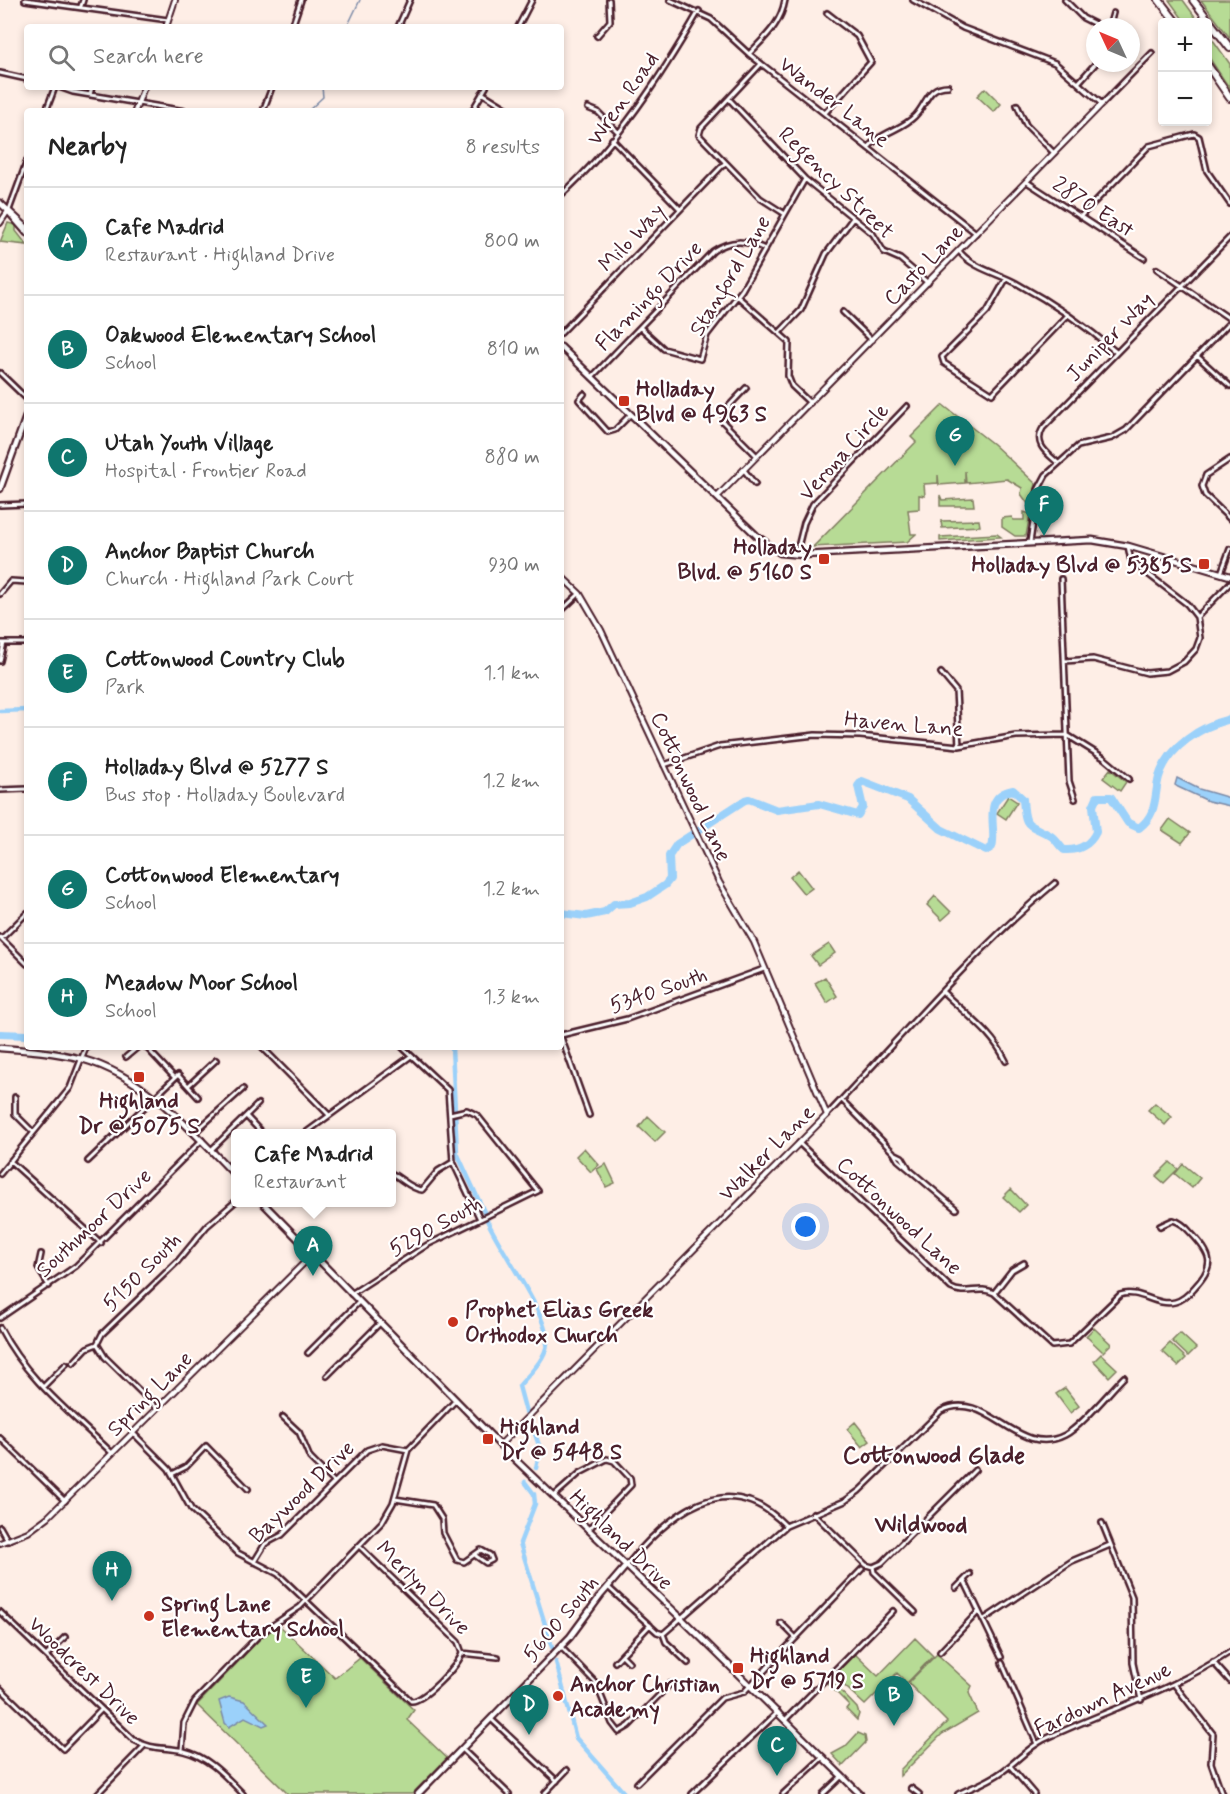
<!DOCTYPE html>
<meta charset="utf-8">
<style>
body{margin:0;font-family:Mynerve,sans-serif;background:#f2f2f2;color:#222}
.controls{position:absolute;right:18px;top:18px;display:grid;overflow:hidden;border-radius:6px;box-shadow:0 3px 9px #0003}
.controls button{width:54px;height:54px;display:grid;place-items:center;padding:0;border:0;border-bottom:2px solid #e0e0e0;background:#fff;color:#222;font:30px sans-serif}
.compass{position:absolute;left:1086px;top:18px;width:54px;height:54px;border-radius:50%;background:#fff;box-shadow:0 3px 9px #0003;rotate:314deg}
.you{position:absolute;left:806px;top:1227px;width:21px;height:21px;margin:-15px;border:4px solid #fff;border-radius:50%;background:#1a73e8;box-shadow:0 0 0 9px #1a73e833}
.badge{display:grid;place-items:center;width:39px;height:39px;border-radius:50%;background:#0f766e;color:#fff;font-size:20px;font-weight:700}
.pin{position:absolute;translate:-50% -50px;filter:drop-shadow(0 2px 3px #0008)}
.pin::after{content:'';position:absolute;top:32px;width:21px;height:18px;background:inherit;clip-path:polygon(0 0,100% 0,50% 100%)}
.popup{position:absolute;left:231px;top:1129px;width:165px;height:78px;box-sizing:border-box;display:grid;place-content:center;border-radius:6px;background:#fff;filter:drop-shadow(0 2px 4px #0005);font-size:20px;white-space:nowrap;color:#767676}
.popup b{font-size:22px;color:#222}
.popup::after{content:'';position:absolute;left:50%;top:100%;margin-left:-12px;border:12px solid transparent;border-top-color:#fff}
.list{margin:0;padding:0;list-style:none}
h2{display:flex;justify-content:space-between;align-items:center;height:78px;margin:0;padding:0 24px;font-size:26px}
h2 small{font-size:20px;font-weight:400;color:#767676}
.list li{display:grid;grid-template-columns:39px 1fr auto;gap:18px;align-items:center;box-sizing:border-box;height:108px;padding:0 24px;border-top:2px solid #e0e0e0}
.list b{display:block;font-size:22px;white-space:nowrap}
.list p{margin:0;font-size:20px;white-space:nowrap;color:#767676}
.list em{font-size:20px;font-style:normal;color:#767676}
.icon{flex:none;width:33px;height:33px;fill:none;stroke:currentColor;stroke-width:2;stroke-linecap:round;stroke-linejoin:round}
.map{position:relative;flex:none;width:1230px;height:1794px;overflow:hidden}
.search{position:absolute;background:#fff;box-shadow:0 3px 9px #0003;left:24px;top:24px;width:540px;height:66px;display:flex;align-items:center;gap:15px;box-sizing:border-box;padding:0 21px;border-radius:6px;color:#767676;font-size:22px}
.panel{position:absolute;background:#fff;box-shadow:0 3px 9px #0003;left:24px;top:108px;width:540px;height:942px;border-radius:6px}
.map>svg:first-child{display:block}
.green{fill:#b7db95;stroke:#807d60;stroke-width:1.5}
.water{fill:#9bd1fa;stroke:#7b8aa7;stroke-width:1.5}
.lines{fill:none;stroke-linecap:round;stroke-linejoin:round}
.stream{stroke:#7b8aa7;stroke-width:1.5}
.canal{stroke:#9bd1fa;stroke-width:4.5}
.river{stroke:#9bd1fa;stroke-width:8}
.minor-casing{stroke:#4a1f2b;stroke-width:8}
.tertiary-casing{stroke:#4a1f2b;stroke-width:8}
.secondary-casing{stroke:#4a1f2b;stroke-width:9}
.motorway-casing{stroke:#4a1f2b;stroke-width:10}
.minor{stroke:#fff;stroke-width:3}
.tertiary{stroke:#fff;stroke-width:4}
.secondary{stroke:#fff;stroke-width:4.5}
.motorway{stroke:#fff;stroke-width:6}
.poi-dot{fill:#c8321e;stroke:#fff;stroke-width:2}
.labels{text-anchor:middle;stroke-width:4.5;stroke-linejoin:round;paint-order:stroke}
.street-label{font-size:22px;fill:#4a1f2b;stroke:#fff}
.poi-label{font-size:22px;font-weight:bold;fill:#4a1f2b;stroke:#fff;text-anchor:start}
.neighbourhood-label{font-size:24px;font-weight:bold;fill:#4a1f2b;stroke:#fff}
</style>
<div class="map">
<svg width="1230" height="1794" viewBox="0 0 1230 1794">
<rect width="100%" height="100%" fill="#feeee6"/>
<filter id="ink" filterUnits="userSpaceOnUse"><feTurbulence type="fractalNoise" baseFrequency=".0167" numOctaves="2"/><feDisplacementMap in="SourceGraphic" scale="12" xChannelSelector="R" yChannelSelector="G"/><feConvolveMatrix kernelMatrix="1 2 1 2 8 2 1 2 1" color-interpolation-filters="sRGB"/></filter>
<g filter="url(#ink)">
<path class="green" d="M1169,0H1183L1199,22H1185Z
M1201,0H1230V38L1204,4Z
M1208,33L1230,64V89L1208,56Z
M985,88L1001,104L994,112L977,96Z
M8,223L16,225V231L27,245L0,242Z
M943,405L993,444L1036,484L1031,508L1021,494L1022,488L1007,479L966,483L965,471V483L939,485L938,475V483L924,484L925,496L919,495V509L908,510L911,534H916L907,542L813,547L916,442L911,437Z
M940,495L942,500L973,498L974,506H940Z
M1024,512L1030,514L1026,536H1015L1002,527V518L1012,517L1013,520H1024Z
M979,520L980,526L942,528L941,521Z
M997,534L1001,537L940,541V537Z
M1110,769L1126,782L1120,791L1103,778Z
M1008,796L1017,802L1006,819L997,813Z
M1170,819L1190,833L1182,843L1162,830Z
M798,870L812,888L804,894L790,877Z
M935,896L951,912L942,920L927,905Z
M829,944L835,953L818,965L811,956Z
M825,977L837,996L827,1003L815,983Z
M1155,1103L1172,1117L1165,1125L1148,1110Z
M648,1116L665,1132L655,1142L639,1127Z
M584,1148L599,1165L591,1172L576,1156Z
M1170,1162L1178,1169L1164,1183L1156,1176Z
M606,1164L615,1183L606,1187L597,1169Z
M1183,1164L1200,1178L1192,1188L1175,1174Z
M1011,1189L1026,1205L1019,1212L1003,1197Z
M1094,1328L1111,1344L1103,1352L1086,1336Z
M1180,1333L1196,1348L1188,1356L1172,1341Z
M1170,1343L1186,1358L1178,1366L1162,1351Z
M1101,1354L1117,1369L1109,1377L1094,1361Z
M1065,1388L1079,1406L1070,1413L1056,1394Z
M855,1422L870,1441L862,1447L847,1429Z
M279,1625L335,1678L360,1658L414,1710L407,1720L447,1758L412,1794H288L197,1705L260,1639Z
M915,1638L933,1656L907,1683L897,1673L865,1705L834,1676L855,1654L878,1676Z
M937,1654L972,1686L969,1693L978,1713L942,1734L900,1776V1770L947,1722L908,1683Z
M830,1680L857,1708L859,1714L857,1720L846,1709L849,1705L827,1683Z
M858,1733L865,1736L866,1742L843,1766L832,1754L845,1747Z"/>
<path class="water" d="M1177,778L1199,789L1230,798V806L1208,801L1178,787L1175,785Z
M229,1697L244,1701L268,1724L263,1726L245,1717L229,1727L225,1723L219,1701Z"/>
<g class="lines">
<path class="stream" d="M347,27L360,0
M308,111L323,97L322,87"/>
<path class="canal" d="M0,711L27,710
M452,1047L457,1153L485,1214
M486,1218C499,1249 549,1315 547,1343C546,1359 528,1375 519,1386L526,1412
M531,1423L540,1448L536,1468
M525,1482L534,1494L535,1504L520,1543L552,1647
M556,1662L576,1738L625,1794"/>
<path class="river" d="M561,913L586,916L605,912L614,904L630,903L647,897L665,885L670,879L669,856L677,844L745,800L749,799L777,810L819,804L858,815L863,807L858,786L862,781L908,799L941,829L986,851L992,847C998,829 980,796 1013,790L1023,799C1025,830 1027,822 1051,836C1057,840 1059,846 1064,850C1078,851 1090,845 1096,832L1093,806L1097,797H1111L1128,823L1139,828C1158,814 1154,796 1159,777C1168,747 1201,726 1230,719
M0,1034L27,1035"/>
<g class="minor-casing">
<path id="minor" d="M25,0L168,20
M670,0L711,19L749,54L976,233
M913,0L963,28L1055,63L1102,104L1152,53
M1065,0L1083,18L1101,27
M81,6L83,0
M292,27L301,0
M398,27L410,0
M518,27L532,0
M1109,27L1113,13
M597,36L610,21L609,0
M749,54C765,37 781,24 785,0
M761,64L701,128L699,135L760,198L785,214
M0,73L27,79
M1079,82L1096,63
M59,87L73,92L185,111
M482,93L511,111
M90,95L92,87
M729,99L805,179L873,234L884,252L900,259L928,283
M1017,105L1026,125L1054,153
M588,108L598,112L618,132
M46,111L55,87
M263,111L272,87
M472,111L486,87
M825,113L871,62L857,36L827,13
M612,139L680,209
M868,148C880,132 902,130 915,116C927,104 927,86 948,86
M1027,182L1144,258
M561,195C616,146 662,75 699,11
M9,210L27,161
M1080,217L1149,146L1194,134L1199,137L1207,171L1230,204
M959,251C972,268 997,273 1016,283C1051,302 1086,326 1116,352
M1157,269L1230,319
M1006,279L987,312L942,357L944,363L992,394L1067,316
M737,296L789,342L788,376L792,386L810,403
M843,312L872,340
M640,327L664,349L700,359L707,335L742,290L805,179
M561,333L725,163
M779,333L801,310L826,254L853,218
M1197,356L1230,386
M0,373L27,399
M592,377L713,251C731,239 746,240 765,249
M746,388L728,407L723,422L757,456
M584,394L579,400L608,432L615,430L630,415
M1230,459L1206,475L1202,486L1205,495L1230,519
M1058,463C1047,453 1033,444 1043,428L1230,237
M744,470L755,484
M0,505L27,504
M1030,542L1038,490L1046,475L1078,446L1112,438L1126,430L1230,322
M1128,546L1131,561L1187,604L1197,617
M796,555L804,523L813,504L907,406
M1221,573L1230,549
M1061,579L1069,781L1075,799
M0,594L11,581L27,582
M561,611L579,594
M0,643H27
M0,661L4,643
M1065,661L1093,659L1147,673L1167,671L1184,662L1196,649L1200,638L1197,617L1230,583
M941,673L956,691L959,746
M664,765L720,746L815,735L860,736L959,746L1016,736L1067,735L1104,758L1129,779
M0,790L27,789
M0,937L27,964
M2,938L27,913
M943,992C967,1016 991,1030 1006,1061
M561,1035L627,1019L764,969
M561,1037L589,1115
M146,1047L175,1078
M262,1047L329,1115
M402,1047L448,1090L453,1162L480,1219
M126,1057L138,1047
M188,1086L216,1060
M15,1097V1114L33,1132
M842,1100L894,1153L898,1160L956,1209
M827,1115C902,1036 972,952 1055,883
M246,1116L263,1134
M194,1133L243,1089
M304,1134L411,1056
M799,1143L951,1288C965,1296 980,1285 994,1293L1052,1346L1069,1344L1120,1295C1139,1288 1156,1307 1175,1302C1183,1300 1189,1294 1194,1288C1216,1265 1212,1255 1191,1233C1186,1227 1181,1222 1173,1220L1160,1226
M211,1150L258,1104
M894,1153L902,1157L908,1167
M10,1161L101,1243
M88,1161L178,1075L198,1097
M391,1173C401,1178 411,1189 422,1190L438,1171L453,1162
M0,1174L70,1088L86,1047
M41,1254L38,1268L49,1286
M994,1293L1012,1270L1024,1263
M351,1294L427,1245L538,1191L477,1115L467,1110L450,1114
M0,1318L76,1266L202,1140
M0,1328C26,1379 72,1414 112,1453
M97,1344L105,1357L157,1408
M308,1353L359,1302
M73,1363L87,1348L97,1344L102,1334L178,1261L207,1226L235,1202
M327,1376L380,1323
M43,1387L66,1364
M283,1417L299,1432L310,1458L334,1482
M133,1433L169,1469L191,1509L238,1553L278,1574L411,1701C422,1703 459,1665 462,1653
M0,1438L65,1501
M172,1474L186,1467L206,1446L248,1489
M554,1496L580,1473L607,1459L614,1461L630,1478L631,1485L589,1529
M395,1499L433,1505L442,1519L443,1533L457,1560L464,1562L481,1550L490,1555L492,1560L486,1563L476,1556
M813,1513L866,1565L873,1567L882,1563L975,1470
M1102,1523L1132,1597L1133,1663L1141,1700
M0,1527L8,1541
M359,1546L458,1642L462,1653
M254,1562L265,1544L282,1535L367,1450L382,1445L408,1450
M626,1566C668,1515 726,1464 786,1526
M873,1567L874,1572L915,1612
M964,1580L1001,1657
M608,1587L657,1632L663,1634
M956,1588L970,1574
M0,1612L134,1740C151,1750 166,1747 184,1751C209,1757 226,1777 243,1794
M983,1620L1072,1561L1110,1545
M781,1623L796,1638
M663,1634L786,1526L845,1501L859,1491L941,1411C987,1387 1017,1460 1065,1435C1082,1426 1109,1392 1124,1377
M663,1634L666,1642L688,1663
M561,1647L596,1683L612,1723L619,1732L629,1726L670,1684
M940,1652L979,1611
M462,1653L498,1657
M622,1655L629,1662
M46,1656L65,1637
M615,1662L650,1625
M1213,1662L1230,1681
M1002,1663L1037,1744
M1174,1684L1213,1734L1211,1763L1222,1794
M0,1688L63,1749L101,1710
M491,1719L557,1781
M785,1720L893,1611
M462,1749L509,1794
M182,1750L184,1723L195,1701L261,1633L300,1607L382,1522L393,1503L408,1450L456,1400
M1010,1766L1034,1794
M637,1783L722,1698L744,1692L862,1569
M911,1788L919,1794
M545,1793L567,1770
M97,1794L144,1746
M692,1794L778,1712
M783,1794L823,1757
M823,1794L842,1776
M958,1794C973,1787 990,1781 1003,1771C1017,1761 1028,1748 1043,1740C1106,1710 1172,1691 1230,1652"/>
</g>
<g class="tertiary-casing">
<path id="tertiary" d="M166,27L175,0
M135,111L144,87
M0,223L8,211
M717,497L1102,104
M500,1445L827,1115L754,942L719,882L601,630L580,594L561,576
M0,1543L28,1532L48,1517L313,1254"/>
</g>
<g class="secondary-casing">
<path id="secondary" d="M0,203L27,228
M8,211L27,233
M561,347L757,536L780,553L803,555L1092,540L1128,546L1230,576
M0,489L27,414
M0,1048C28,1050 55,1052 82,1059C146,1077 190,1129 235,1175
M262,1202L500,1445L681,1618L860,1794
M418,1794L570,1637L601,1595L626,1566"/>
</g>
<g class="motorway-casing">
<path id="motorway" d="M1159,0L1176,22
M1193,0L1230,48
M1208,66L1230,98"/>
</g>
<use href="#minor" class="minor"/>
<use href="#tertiary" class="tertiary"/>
<use href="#secondary" class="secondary"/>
<use href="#motorway" class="motorway"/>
</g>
</g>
<g class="poi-dot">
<rect x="618" y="395" width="12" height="12" rx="3"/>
<rect x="818" y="553" width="12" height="12" rx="3"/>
<rect x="1198" y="558" width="12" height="12" rx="3"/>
<rect x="133" y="1071" width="12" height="12" rx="3"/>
<circle cx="453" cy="1322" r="6"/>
<rect x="482" y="1433" width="12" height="12" rx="3"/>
<circle cx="149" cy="1616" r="6"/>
<rect x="732" y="1662" width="12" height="12" rx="3"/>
<circle cx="558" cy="1696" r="6"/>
</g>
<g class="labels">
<g class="street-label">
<text transform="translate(622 98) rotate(-55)" y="8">Wren Road</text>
<text transform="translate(835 101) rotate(38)" y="8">Wander Lane</text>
<text transform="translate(837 182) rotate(44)" y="8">Regency Street</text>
<text transform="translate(1094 206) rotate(33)" y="8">2870 East</text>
<text transform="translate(631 237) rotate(-46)" y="8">Milo Way</text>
<text transform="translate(923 264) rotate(-46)" y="8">Casto Lane</text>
<text transform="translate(729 275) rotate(-59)" y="8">Stanford Lane</text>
<text transform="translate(648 295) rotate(-46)" y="8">Flamingo Drive</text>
<text transform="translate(1109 336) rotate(-46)" y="8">Juniper Way</text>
<text transform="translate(843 451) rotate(-48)" y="8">Verona Circle</text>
<text transform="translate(904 723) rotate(5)" y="8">Haven Lane</text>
<text transform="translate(692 786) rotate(65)" y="8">Cottonwood Lane</text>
<text transform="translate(658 989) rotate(-19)" y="8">5340 South</text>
<text transform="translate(766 1152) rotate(-45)" y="8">Walker Lane</text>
<text transform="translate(900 1215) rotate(43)" y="8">Cottonwood Lane</text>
<text transform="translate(93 1222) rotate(-43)" y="8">Southmoor Drive</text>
<text transform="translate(435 1225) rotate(-29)" y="8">5290 South</text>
<text transform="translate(141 1271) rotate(-45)" y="8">5150 South</text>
<text transform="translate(149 1393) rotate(-45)" y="8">Spring Lane</text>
<text transform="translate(301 1491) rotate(-44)" y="8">Baywood Drive</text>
<text transform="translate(622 1539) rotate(44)" y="8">Highland Drive</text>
<text transform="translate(424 1587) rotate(45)" y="8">Merlyn Drive</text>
<text transform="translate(560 1618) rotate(-50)" y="8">5600 South</text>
<text transform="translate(85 1670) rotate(44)" y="8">Woodcrest Drive</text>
<text transform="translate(1102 1698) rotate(-25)" y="8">Fardown Avenue</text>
</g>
<g class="poi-label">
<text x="636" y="396">Holladay<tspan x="636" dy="25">Blvd @ 4963 S</tspan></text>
<text x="812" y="554" text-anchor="end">Holladay<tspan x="812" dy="25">Blvd. @ 5160 S</tspan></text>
<text x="1192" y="572" text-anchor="end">Holladay Blvd @ 5385 S</text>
<text x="139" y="1108" text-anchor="middle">Highland<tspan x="139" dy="25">Dr @ 5075 S</tspan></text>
<text x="465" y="1317">Prophet Elias Greek<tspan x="465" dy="25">Orthodox Church</tspan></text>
<text x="500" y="1434">Highland<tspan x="500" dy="25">Dr @ 5448 S</tspan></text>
<text x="161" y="1611">Spring Lane<tspan x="161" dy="25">Elementary School</tspan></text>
<text x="750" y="1663">Highland<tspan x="750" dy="25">Dr @ 5719 S</tspan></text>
<text x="570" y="1691">Anchor Christian<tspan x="570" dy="25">Academy</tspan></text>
</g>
<g class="neighbourhood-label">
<text x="934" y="1463">Cottonwood Glade</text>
<text x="921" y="1532">Wildwood</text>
</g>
</g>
</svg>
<div class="controls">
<button>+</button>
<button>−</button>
</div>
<svg class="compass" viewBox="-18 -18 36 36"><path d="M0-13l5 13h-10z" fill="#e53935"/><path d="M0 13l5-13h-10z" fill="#767676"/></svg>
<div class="you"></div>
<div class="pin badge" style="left:313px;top:1276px">A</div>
<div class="popup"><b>Cafe Madrid</b>Restaurant</div>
<div class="pin badge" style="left:894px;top:1726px">B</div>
<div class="pin badge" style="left:777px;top:1776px">C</div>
<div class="pin badge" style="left:529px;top:1735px">D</div>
<div class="pin badge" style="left:306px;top:1708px">E</div>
<div class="pin badge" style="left:1044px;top:536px">F</div>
<div class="pin badge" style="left:955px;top:466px">G</div>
<div class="pin badge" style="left:112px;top:1601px">H</div>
<div class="search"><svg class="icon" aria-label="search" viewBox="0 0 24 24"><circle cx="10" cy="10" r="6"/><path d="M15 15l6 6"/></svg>Search here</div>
<section class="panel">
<h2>Nearby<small>8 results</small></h2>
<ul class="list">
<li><span class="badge">A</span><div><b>Cafe Madrid</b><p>Restaurant · Highland Drive</p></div><em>800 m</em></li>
<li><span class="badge">B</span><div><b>Oakwood Elementary School</b><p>School</p></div><em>810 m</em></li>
<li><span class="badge">C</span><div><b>Utah Youth Village</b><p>Hospital · Frontier Road</p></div><em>880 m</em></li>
<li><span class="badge">D</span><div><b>Anchor Baptist Church</b><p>Church · Highland Park Court</p></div><em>930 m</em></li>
<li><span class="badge">E</span><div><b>Cottonwood Country Club</b><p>Park</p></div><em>1.1 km</em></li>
<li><span class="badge">F</span><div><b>Holladay Blvd @ 5277 S</b><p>Bus stop · Holladay Boulevard</p></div><em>1.2 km</em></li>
<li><span class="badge">G</span><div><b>Cottonwood Elementary</b><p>School</p></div><em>1.2 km</em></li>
<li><span class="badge">H</span><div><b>Meadow Moor School</b><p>School</p></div><em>1.3 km</em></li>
</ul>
</section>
</div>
